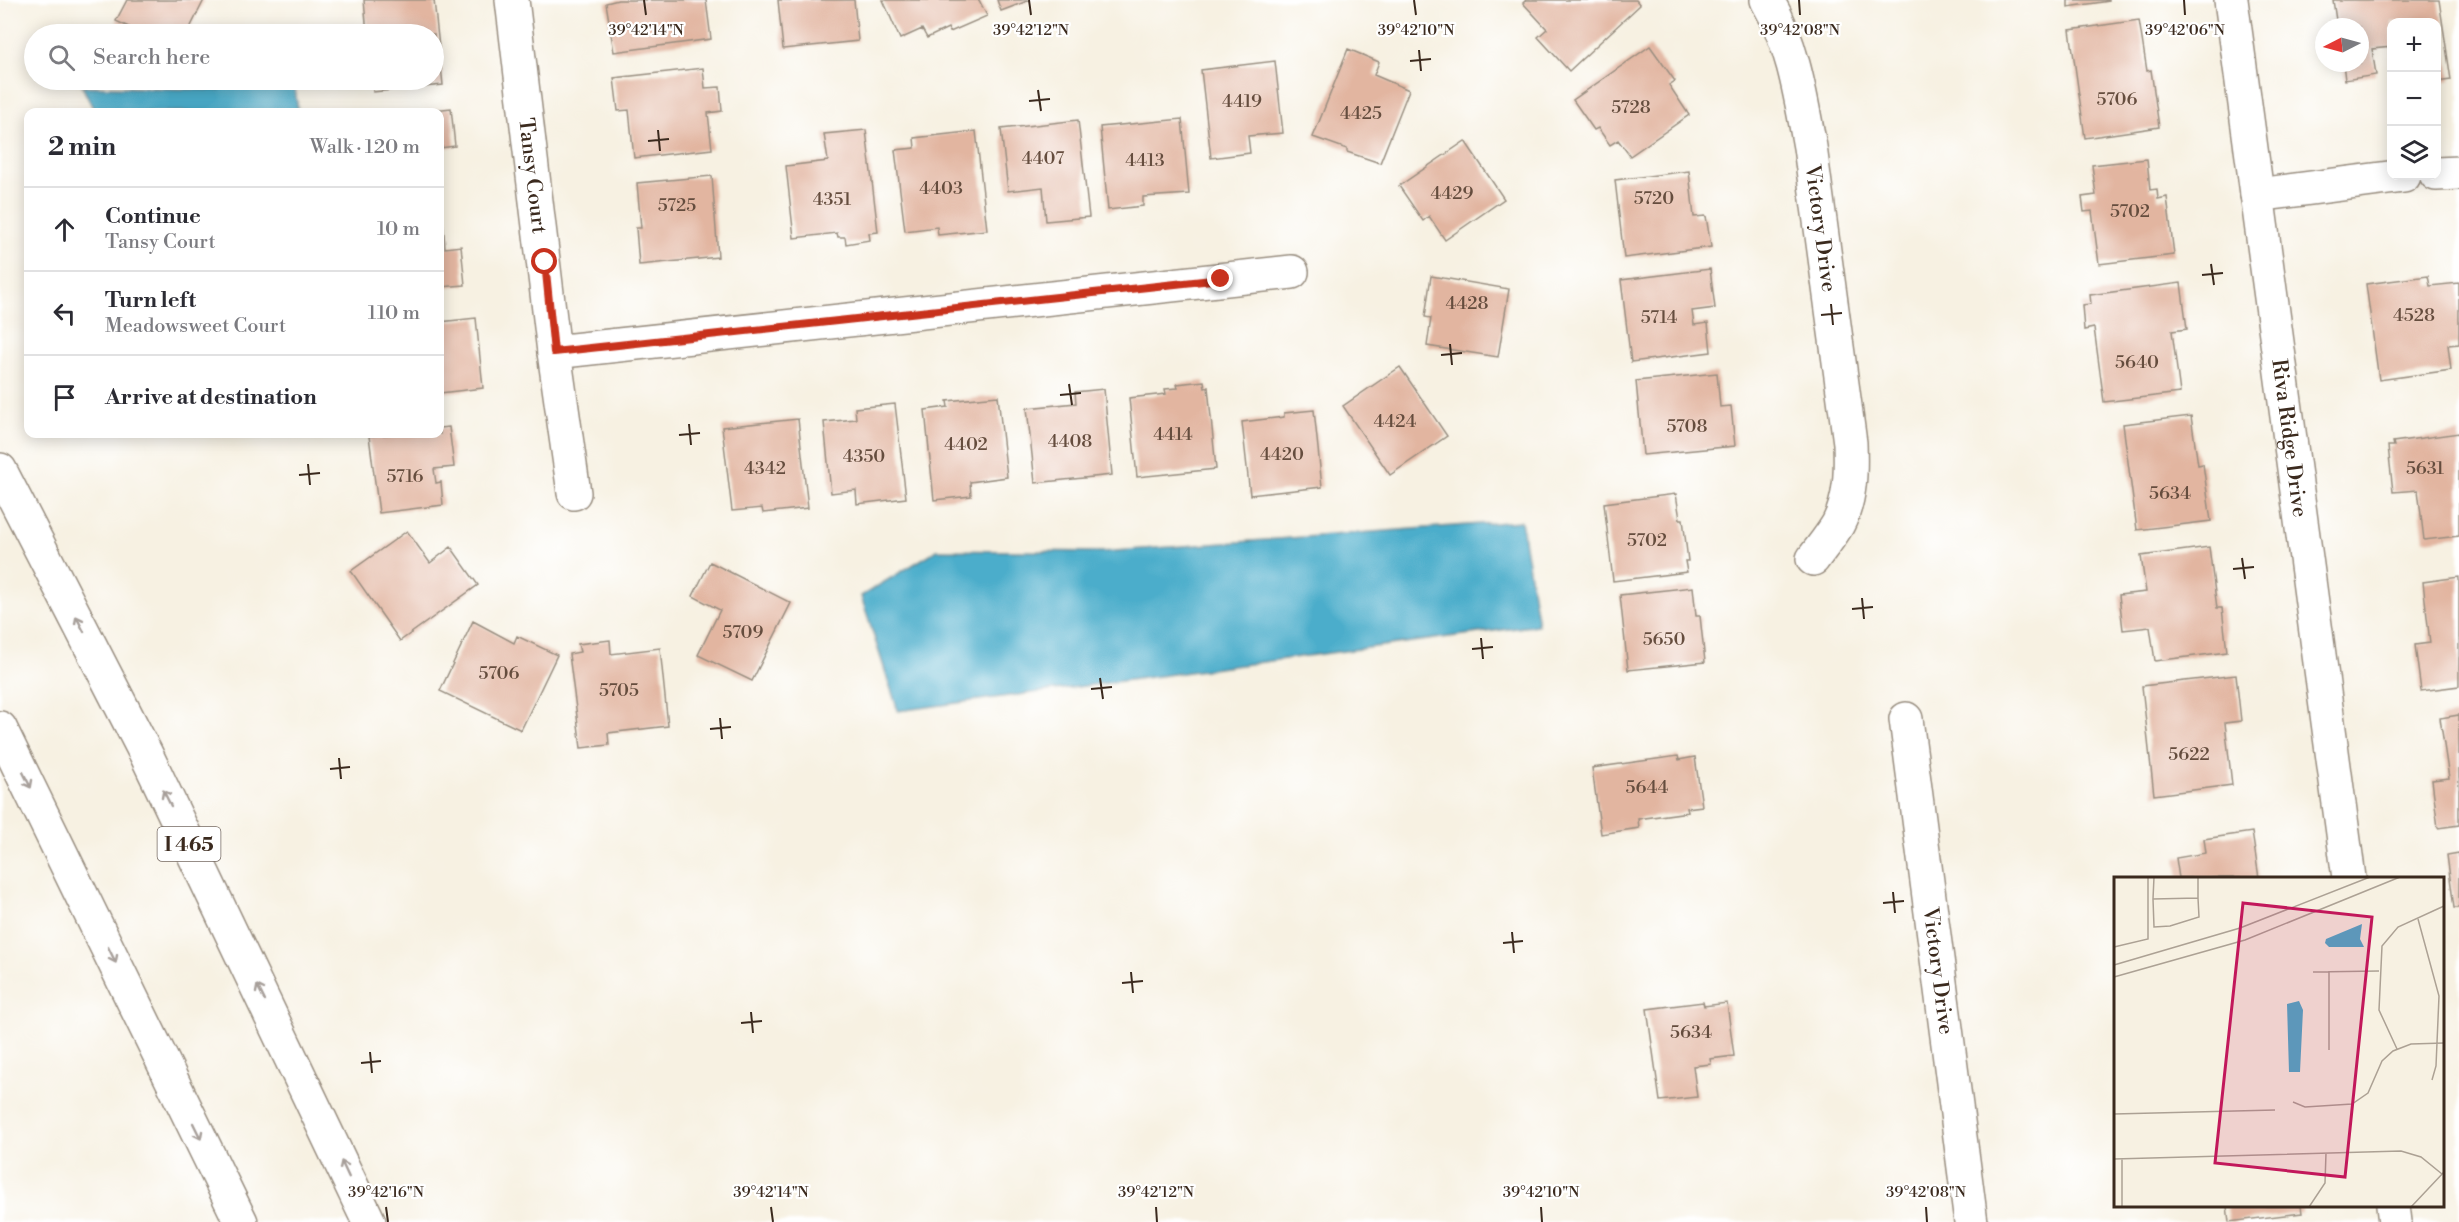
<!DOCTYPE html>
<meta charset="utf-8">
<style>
body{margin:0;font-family:"Libre Bodoni",serif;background:#f7f7f7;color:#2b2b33}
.controls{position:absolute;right:18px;top:18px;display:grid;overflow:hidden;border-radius:12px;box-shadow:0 3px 15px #0003}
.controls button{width:54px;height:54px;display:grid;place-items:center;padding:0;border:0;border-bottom:2px solid #e1e1e2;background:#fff;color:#2b2b33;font:30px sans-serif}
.compass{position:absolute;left:2315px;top:18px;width:54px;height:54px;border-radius:50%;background:#fff;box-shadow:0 3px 15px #0003;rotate:264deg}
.stop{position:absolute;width:18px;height:18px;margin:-14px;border:4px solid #c8321e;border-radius:50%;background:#fff}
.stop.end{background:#c8321e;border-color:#fff;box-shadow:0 2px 6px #0008}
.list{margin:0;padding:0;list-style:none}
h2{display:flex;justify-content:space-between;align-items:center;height:78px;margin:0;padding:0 24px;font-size:26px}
h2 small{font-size:20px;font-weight:400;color:#7c7c81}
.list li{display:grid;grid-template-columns:39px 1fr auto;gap:18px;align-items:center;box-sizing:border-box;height:84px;padding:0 24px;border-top:2px solid #e1e1e2}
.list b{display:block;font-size:22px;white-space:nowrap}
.list p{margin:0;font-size:20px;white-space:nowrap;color:#7c7c81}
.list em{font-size:20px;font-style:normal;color:#7c7c81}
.icon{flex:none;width:33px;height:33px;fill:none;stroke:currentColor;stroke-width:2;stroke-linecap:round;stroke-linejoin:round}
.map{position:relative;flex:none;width:2459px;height:1222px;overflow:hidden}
.search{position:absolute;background:#fff;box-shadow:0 3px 15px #0003;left:24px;top:24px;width:420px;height:66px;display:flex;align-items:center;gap:15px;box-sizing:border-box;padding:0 21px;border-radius:33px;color:#7c7c81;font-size:22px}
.panel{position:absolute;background:#fff;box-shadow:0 3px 15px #0003;left:24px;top:108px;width:420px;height:330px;border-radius:12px}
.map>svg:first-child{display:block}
.water{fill:#4cadcb;stroke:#446c74;stroke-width:1.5}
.building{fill:#e2b5a0}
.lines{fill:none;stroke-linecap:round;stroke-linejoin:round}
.minor-casing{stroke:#998e80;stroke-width:36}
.highway-casing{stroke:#998e80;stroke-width:36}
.minor{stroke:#fff;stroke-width:33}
.highway{stroke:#fff;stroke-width:33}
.oneway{stroke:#a79f9a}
.route{stroke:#c8321e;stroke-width:8}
.ticks{fill:none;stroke:#3b2a1e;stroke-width:2}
.labels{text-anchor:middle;stroke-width:4.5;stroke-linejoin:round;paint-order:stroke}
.number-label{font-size:18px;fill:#654d3e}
.shield{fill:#fff;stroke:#766a62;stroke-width:1.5}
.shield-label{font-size:20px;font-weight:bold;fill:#3b2a1e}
.street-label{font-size:21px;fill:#3b2a1e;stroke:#fff}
.inset-road{fill:none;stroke:#aca194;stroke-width:1.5}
.view{fill:#c2185b;fill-opacity:0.15;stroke:#c2185b;stroke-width:3}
.inset-edge{fill:none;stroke:#3b2a1e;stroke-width:3}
.ticks-label{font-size:15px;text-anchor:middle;fill:#3b2a1e;stroke:#fff;stroke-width:4.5;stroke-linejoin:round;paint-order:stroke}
</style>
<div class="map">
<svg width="2459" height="1222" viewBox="0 0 2459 1222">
<rect width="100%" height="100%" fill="#fff"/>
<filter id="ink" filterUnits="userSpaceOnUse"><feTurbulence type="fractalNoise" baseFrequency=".0167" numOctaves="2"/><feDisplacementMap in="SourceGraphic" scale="12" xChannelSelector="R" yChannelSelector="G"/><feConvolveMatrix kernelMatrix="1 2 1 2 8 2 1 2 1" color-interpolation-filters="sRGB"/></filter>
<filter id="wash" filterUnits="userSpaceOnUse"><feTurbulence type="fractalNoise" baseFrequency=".008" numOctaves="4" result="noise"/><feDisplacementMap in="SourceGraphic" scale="24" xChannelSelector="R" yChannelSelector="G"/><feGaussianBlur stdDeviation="1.35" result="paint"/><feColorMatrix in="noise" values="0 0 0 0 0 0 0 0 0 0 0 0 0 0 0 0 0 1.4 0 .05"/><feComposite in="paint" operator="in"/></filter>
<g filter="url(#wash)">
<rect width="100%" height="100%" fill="#f7f1e2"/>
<path class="water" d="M227,80H294L298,112H95L82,86L219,90Z
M1521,521L1538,625L898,711L861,596L937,550L1102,552Z"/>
<g id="blocks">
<path class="building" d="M127,0H204L187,34H177L164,28L161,34H143L116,21Z
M364,0H434L443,85L373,92L372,80H434V34H367Z
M618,0H706L711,39L614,52L606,3Z
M778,0H854L858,41L783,49Z
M883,0H979L987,16L950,32L948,28L927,38L922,29L900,39Z
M997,0H1030L1001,11Z
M1526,0H1636L1640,5L1569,71L1538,37L1547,29L1523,3Z
M2068,0H2109V1L2068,7Z
M2333,0H2439L2451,80L2436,82V22H2392V47L2372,49L2376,75L2345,80L2343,63H2360V27H2337Z
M2139,20L2147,71L2151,70L2159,127L2085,138L2070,30Z
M1650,46L1675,81L1669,85L1689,115L1630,156L1618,140L1610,145L1598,128L1594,130L1573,100Z
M1348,49L1379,62L1374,75L1409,90L1380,163L1347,152V149L1313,137Z
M1275,61L1283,133L1248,136L1250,153L1211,158L1201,70Z
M703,68L705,88L720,87L722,111L708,113L712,149L634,158L629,110L618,111L614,78Z
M451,108L455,146L440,148V112L425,111Z
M1182,119L1189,194L1143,197V206L1108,210L1100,127Z
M1078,120L1089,217L1046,221L1043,187L1008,191L1001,129Z
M866,130L878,232L869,233L870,240L846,244L845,237H838L837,233L794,238L786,166L828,161L824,134Z
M976,131L987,230L938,235L937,227L905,231L895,150L915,148L914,138Z
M1465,141L1504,199L1445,240L1429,216L1423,221L1399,186Z
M2147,159L2150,190L2157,189L2158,199L2167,197L2174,255L2099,264L2092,211L2084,212L2082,197L2096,195L2092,165Z
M1689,171L1694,217L1706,216L1711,247L1624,258L1615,180Z
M712,176L718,257L639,265L636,228H641L637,183Z
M440,220H443L445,248L461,246L465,285L440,287Z
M1710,269L1715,308L1692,311L1694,325L1708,323L1711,352L1631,362L1621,280Z
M1431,276L1509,289L1498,357L1427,346L1431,318L1425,317Z
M2428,276L2430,286L2459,283V344L2448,345L2451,370L2379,380L2366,284Z
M2181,283L2187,329L2172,331L2180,393L2104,402L2094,328L2084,330L2082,305L2091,304L2090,295Z
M476,318L483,388L440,393V322Z
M1400,367L1447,436L1390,475L1343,406Z
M1717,373L1720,407L1731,406L1735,446L1643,455L1636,381Z
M1204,381L1205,388L1208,387L1216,469L1137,477L1129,398L1166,394L1165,389L1178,388L1177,384Z
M1104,389L1112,475L1035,483L1027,408L1076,403L1075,392Z
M998,396L1007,477L970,482L971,496L934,500L925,410L948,407L947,401Z
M895,404L906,498L857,504L856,490L831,493L824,422L856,419L855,408Z
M1314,410L1322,487L1250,495L1242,422L1284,417V413Z
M2191,416L2198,465L2203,464L2211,521L2137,530L2123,424Z
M798,419L808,508L763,513L762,508L732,511L722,427Z
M449,427L454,467L434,469L436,483L441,482L443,505L379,513L369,436L394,434H440V428Z
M2459,433V536L2424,540L2418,490L2393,492L2388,446H2394L2393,442Z
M1676,494L1680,519H1683L1688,561H1685L1687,572L1613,581L1604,503Z
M407,531L430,563L451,547L478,585L400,641L351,571Z
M2209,547L2217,608H2222L2227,652L2155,661L2150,627L2123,630L2119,595L2146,592L2141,556Z
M710,562L791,603L752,681L698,655L720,610L693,596Z
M2459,577V686L2421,691L2415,645L2430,643L2423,582Z
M1693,587L1696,616H1700L1705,662L1628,670L1620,595Z
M473,621L514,643L517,636L557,655L521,730L440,691Z
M610,640L611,654L660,648L668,726L608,733L609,745L581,748L569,654L580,652L578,644Z
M2236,675L2241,721L2225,723L2232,785L2154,795L2142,686Z
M2459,715V825L2438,828L2432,780L2449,778L2440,718Z
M1678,756L1679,760L1695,757L1702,806L1687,808L1688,812L1638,819L1639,828L1601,834L1592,768Z
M2252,832L2259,878H2179L2176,858L2206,853L2204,839Z
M2459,853V908H2454L2447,855Z
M1703,1002L1704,1006L1727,1003L1734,1056L1710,1059L1711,1064L1693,1066L1697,1097L1660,1101L1647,1009Z
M2227,1206H2301L2302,1213L2229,1222Z"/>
</g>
</g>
<g filter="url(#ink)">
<use href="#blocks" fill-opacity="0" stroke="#998e80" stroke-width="1.5"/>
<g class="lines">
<g class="minor-casing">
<g id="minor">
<path id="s1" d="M512,0L554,352L574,493"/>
<path id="s2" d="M1767,0C1793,44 1801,98 1810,147L1850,443C1851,470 1851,499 1838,524C1831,536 1821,548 1813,559"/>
<path id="s3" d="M2231,0L2349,878"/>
<path d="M2436,174L2459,173"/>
<path d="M2257,195L2404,176"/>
<path d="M554,352L1292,272"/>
<path id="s4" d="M1906,719L1971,1222"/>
<path d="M2393,1206L2395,1222"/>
</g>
</g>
<g class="highway-casing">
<path id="highway" d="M0,470L146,754L369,1222
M0,728L241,1222"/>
</g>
<use href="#minor" class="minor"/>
<use href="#highway" class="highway"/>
</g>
<defs><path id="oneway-shaft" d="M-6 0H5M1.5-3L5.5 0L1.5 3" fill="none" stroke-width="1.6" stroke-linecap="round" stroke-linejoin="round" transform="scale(1.5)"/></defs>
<g class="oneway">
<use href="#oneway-shaft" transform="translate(80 624) rotate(-117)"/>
<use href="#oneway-shaft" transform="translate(27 780) rotate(63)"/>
<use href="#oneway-shaft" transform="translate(167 798) rotate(-116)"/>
<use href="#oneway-shaft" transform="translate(112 955) rotate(64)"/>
<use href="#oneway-shaft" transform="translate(261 993) rotate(-116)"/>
<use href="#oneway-shaft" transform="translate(197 1131) rotate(64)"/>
<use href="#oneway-shaft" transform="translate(345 1169) rotate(-115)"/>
</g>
</g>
<g class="lines" filter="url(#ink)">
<path class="route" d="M545,262L554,352L1221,279"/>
</g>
<path class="ticks" d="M644,0L646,15M1029,0L1031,15M1414,0L1416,15M1799,0L1800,15M2184,0L2185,15M1419,50L1421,71M1410,61L1431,59M1038,90L1041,111M1029,101L1050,99M658,130L660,151M648,141L669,139M2211,264L2214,285M2202,275L2223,273M1831,304L1833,325M1821,315L1842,313M1450,344L1452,365M1441,355L1462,353M1069,384L1072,405M1060,395L1081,393M689,424L691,445M679,435L700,433M308,464L310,485M299,475L320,473M2242,558L2245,579M2233,569L2254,567M1862,598L1864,619M1852,609L1873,607M1481,638L1483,659M1472,649L1493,647M1100,678L1103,699M1091,689L1112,687M720,718L722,739M710,729L731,727M339,758L341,779M330,769L350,767M1893,892L1895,913M1883,903L1904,901M1512,932L1514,953M1503,943L1523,941M1131,972L1133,993M1122,983L1143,981M751,1012L753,1033M741,1023L762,1021M370,1052L372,1073M361,1063L381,1061M386,1207L388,1222M771,1207L773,1222M1156,1207L1157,1222M1541,1207L1542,1222M1926,1207L1927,1222"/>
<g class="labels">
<g class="number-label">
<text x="2117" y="105">5706</text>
<text x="1242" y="107">4419</text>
<text x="1631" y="113">5728</text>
<text x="1361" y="119">4425</text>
<text x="1043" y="164">4407</text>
<text x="1145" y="166">4413</text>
<text x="941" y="194">4403</text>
<text x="1452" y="199">4429</text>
<text x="1654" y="204">5720</text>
<text x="832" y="205">4351</text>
<text x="677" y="211">5725</text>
<text x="2130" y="217">5702</text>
<text x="1467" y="309">4428</text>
<text x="2414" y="321">4528</text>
<text x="1659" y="323">5714</text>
<text x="2137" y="368">5640</text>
<text x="1395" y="427">4424</text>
<text x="1687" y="432">5708</text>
<text x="1173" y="440">4414</text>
<text x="1070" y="447">4408</text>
<text x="966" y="450">4402</text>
<text x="1282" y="460">4420</text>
<text x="864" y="462">4350</text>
<text x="765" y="474">4342</text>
<text x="2425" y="474">5631</text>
<text x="405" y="482">5716</text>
<text x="2170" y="499">5634</text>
<text x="1647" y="546">5702</text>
<text x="743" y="638">5709</text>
<text x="1664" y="645">5650</text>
<text x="499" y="679">5706</text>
<text x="619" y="696">5705</text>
<text x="2189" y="760">5622</text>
<text x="1647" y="793">5644</text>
<text x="1691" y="1038">5634</text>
</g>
<rect class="shield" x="157.5" y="827" width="63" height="34" rx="4.5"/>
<g class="shield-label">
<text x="189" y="851">I 465</text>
</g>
<g class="street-label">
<text dy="7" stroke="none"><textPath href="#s1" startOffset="177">Tansy Court</textPath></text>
<text dy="7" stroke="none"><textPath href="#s2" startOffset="236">Victory Drive</textPath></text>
<text dy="7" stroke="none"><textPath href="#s3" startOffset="442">Riva Ridge Drive</textPath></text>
<text dy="7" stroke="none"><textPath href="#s4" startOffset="254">Victory Drive</textPath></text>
</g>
</g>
<g transform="translate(2114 877)">
<rect width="330" height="330" fill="#f7f1e2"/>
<path d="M248,47L246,62L250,70H215L211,66L212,62ZM185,124L189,133L186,195H175L173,127Z" fill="#4cadcb"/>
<path class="inset-road" d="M40,0L39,22L84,21V0M39,22L40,50L56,49L85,40L84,21M304,42L325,119L322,189L318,203M0,70L34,62V0M0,88L126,51L256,0M215,94V173M199,95L265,94M0,100L131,63L286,0M283,172L265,133L268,69L284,50L330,29M179,225L191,230L238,227L254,216L268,184L279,174L297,167L330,166M0,237L161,233M0,282L287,274L307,280L328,297M8,282V330M195,330L211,306L212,276M297,330L330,295"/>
<path class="view" d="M129,26L258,40L231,300L101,286Z"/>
<rect width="330" height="330" class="inset-edge"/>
</g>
<g class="ticks-label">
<text x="646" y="35">39°42'14"N</text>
<text x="1031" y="35">39°42'12"N</text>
<text x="1416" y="35">39°42'10"N</text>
<text x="1800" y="35">39°42'08"N</text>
<text x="2185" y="35">39°42'06"N</text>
<text x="386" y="1197">39°42'16"N</text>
<text x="771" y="1197">39°42'14"N</text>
<text x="1156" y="1197">39°42'12"N</text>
<text x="1541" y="1197">39°42'10"N</text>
<text x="1926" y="1197">39°42'08"N</text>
</g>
</svg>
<div class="controls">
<button>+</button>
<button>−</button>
<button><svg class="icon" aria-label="layers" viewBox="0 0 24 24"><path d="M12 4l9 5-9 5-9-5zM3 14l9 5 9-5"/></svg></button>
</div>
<svg class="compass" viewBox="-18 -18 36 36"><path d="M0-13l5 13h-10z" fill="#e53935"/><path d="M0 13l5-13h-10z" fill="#7c7c81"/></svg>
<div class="stop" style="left:545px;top:262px"></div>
<div class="stop end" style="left:1221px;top:279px"></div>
<div class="search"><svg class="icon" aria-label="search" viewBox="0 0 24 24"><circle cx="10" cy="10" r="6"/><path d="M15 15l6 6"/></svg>Search here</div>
<section class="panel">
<h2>2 min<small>Walk · 120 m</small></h2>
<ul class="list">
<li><svg class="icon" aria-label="ahead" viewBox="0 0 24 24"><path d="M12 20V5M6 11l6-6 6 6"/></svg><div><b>Continue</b><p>Tansy Court</p></div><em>10 m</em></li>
<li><svg class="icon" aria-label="left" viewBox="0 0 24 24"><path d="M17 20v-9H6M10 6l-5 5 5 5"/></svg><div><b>Turn left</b><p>Meadowsweet Court</p></div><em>110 m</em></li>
<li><svg class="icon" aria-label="arrive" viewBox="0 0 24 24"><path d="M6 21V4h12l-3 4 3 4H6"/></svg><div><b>Arrive at destination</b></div></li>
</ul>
</section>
</div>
